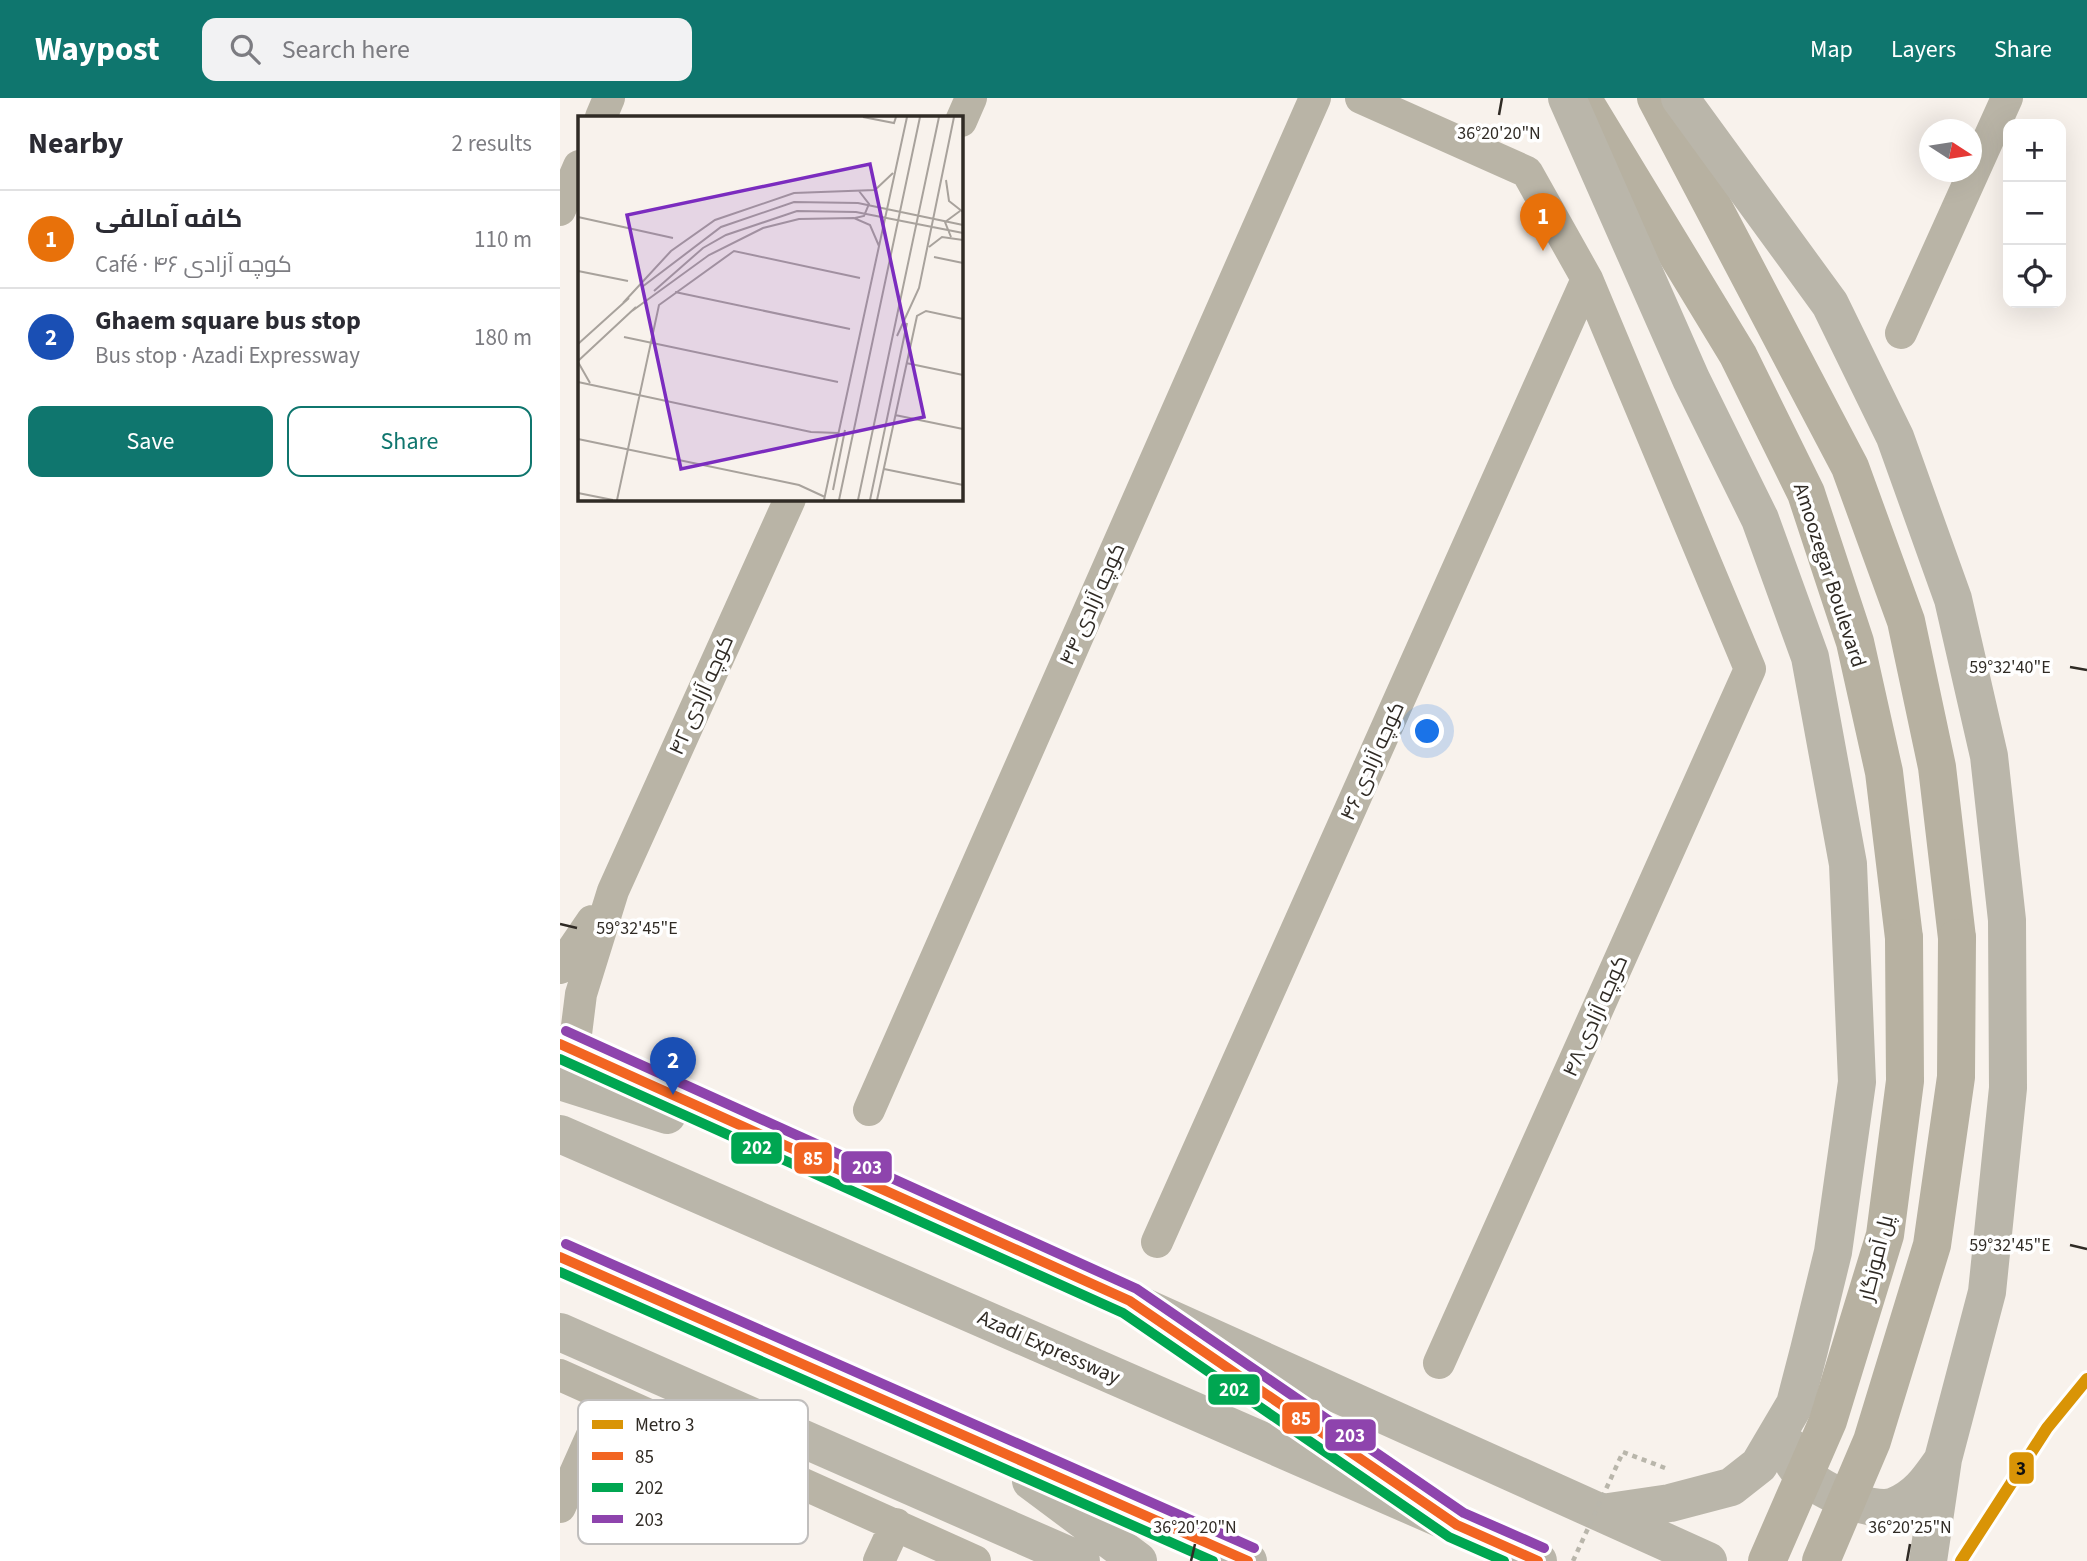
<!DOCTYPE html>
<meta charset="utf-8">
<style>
body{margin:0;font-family:"Source Sans 3",Cairo,sans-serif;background:#f2f2f3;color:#2b2b33}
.controls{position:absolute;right:21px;top:21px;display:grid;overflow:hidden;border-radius:14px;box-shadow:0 7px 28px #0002}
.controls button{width:63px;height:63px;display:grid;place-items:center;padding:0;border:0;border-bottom:2px solid #e1e1e2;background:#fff;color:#2b2b33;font:35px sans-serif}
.compass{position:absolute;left:1359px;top:21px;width:63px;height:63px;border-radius:50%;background:#fff;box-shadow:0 7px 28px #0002;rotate:102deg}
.you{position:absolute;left:868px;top:634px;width:24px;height:24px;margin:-18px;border:5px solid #fff;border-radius:50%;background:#1a73e8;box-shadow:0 0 0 10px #1a73e833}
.badge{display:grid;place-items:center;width:46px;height:46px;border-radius:50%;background:#0f766e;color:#fff;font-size:23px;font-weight:700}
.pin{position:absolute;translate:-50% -58px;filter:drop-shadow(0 2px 4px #0008)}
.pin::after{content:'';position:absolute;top:37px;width:24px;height:21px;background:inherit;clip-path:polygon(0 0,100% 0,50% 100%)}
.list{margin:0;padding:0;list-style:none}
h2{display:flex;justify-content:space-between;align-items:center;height:91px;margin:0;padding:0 28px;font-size:30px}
h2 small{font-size:23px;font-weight:400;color:#7c7c81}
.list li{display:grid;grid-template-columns:46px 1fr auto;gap:21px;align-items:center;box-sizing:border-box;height:98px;padding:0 28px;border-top:2px solid #e1e1e2}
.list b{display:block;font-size:26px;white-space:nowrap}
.list p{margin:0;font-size:23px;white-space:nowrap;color:#7c7c81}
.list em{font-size:23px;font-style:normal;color:#7c7c81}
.actions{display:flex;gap:14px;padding:21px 28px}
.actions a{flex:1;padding:16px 0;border:2px solid #0f766e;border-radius:14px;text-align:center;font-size:24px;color:#0f766e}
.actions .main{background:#0f766e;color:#fff}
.icon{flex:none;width:38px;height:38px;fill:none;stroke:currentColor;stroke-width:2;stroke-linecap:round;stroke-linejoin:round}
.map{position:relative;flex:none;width:1527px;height:1463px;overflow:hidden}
header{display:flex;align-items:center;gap:42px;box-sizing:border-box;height:98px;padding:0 35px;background:#0f766e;color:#fff}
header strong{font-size:33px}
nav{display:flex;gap:38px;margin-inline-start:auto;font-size:24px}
.search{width:490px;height:63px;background:#f2f2f3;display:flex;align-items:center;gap:18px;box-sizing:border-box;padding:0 24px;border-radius:14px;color:#7c7c81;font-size:26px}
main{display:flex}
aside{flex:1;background:#fff}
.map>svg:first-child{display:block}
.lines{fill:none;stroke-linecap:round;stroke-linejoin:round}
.path{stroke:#b9b6ab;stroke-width:4.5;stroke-dasharray:5 5;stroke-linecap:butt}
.minor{stroke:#b9b4a6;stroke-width:32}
.secondary{stroke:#b7b1a1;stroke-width:38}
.trunk{stroke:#bab6aa;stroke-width:38}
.path-bridge{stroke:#b9b6ab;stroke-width:4.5;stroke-dasharray:5 5;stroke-linecap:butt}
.secondary-bridge{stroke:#b7b1a1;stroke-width:38}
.bus-1-casing{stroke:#fff;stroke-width:16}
.bus-2-casing{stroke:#fff;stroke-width:16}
.bus-3-casing{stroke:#fff;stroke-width:16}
.bus-1{stroke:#f26522;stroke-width:10}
.bus-2{stroke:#00a651;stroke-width:10}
.bus-3{stroke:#8e44ad;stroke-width:10}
.metro-1-casing{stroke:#fff;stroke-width:18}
.metro-1{stroke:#d99406;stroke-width:12}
.ticks{fill:none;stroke:#302b25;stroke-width:2.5}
.labels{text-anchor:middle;stroke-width:7;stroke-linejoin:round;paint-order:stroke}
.street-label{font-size:21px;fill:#302b25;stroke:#fff}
.inset-road{fill:none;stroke:#a8a29c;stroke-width:2}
.view{fill:#7b2cbf;fill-opacity:0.15;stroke:#7b2cbf;stroke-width:3.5}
.inset-edge{fill:none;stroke:#302b25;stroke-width:3.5}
.key{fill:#fff;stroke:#c1bfbe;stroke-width:2}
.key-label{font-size:19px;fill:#302b25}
.ticks-label{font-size:18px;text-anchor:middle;fill:#302b25;stroke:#fff;stroke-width:7;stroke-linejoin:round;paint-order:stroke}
.line-badge{stroke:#fff;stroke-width:2.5}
.badge-label{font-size:19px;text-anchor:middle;font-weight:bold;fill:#fff}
.pale-badge-label{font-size:19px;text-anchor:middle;font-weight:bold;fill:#111}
</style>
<header>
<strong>Waypost</strong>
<div class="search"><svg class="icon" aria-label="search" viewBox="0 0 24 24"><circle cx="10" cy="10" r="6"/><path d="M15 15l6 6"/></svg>Search here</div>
<nav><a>Map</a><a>Layers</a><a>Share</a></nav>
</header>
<main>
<aside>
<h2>Nearby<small>2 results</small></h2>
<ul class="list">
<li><span class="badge" style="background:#e8710a">1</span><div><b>کافه آمالفی</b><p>Café · کوچه آزادی ۴۶</p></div><em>110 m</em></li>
<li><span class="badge" style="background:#1a4fb4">2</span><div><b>Ghaem square bus stop</b><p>Bus stop · Azadi Expressway</p></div><em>180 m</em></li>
</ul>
<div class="actions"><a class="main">Save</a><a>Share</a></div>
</aside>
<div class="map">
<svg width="1527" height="1463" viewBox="0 0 1527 1463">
<rect width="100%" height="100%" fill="#f8f2ec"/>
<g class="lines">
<path class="path" d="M1063,1354L1105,1370"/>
<path class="minor" d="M801,0L967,74L1027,181L1190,571L879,1265
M41,19L49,0
M401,23L411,0
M0,112L19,68
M1341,235L1447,0
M0,870L32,823
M14,952L21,896L53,793L230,401
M309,1012L755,0
M597,1144L1027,181
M0,1277L415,1463
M0,1409L49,1299
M319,1463L336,1426"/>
<path class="secondary" d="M1022,0L1178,257L1246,395L1295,544L1324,674L1344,840
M1096,0L1290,369L1346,523L1377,669L1397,840"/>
<path class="trunk" d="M1007,0L1131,281L1200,421L1250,559L1288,766L1297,984L1273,1154L1249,1252L1235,1306L1199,1367L1171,1389L1110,1405L1042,1415
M1120,0L1270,206L1335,339L1393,501L1429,658L1447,822L1448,990L1427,1194L1383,1361L1368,1463
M0,946L1148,1463
M0,983L107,1017
M0,1036L978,1463
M0,1159L688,1463
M0,1234L521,1463
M653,1260L820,1374
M1229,1348C1231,1353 1231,1360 1233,1364C1244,1387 1312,1418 1335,1408C1358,1398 1368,1383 1382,1363
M471,1383L578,1463"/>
<path class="path-bridge" d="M1013,1463L1063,1354"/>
<path class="secondary-bridge" d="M1207,1463L1268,1323L1325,1137L1345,983L1344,840
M1261,1463L1312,1343L1372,1147L1396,979L1397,840"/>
<g class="bus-1-casing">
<path id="bus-1" d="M0,946L570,1203L897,1427L978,1463
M0,1159L688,1463"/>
</g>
<g class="bus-2-casing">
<path id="bus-2" d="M0,961L563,1215L889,1439L944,1463
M0,1174L653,1463"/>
</g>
<g class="bus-3-casing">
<path id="bus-3" d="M6,933L577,1191L904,1415L984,1450
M6,1146L694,1450"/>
</g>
<use href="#bus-1" class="bus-1"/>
<use href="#bus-2" class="bus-2"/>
<use href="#bus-3" class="bus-3"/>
<g class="metro-1-casing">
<path id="metro-1" d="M1401,1463L1487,1330L1527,1281"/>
</g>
<use href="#metro-1" class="metro-1"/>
</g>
<path class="ticks" d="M939,17L942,0M1510,569L1527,572M0,826L17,830M1510,1147L1527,1151M631,1463L635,1446M1347,1463L1350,1446"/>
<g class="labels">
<g class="street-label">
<text transform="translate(1270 477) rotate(72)" y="7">Amoozegar Boulevard</text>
<text transform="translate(532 506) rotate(-66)" y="7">کوچه آزادی ۴۴</text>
<text transform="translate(141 597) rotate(-66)" y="7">کوچه آزادی ۴۲</text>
<text transform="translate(812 663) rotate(-66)" y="7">کوچه آزادی ۴۶</text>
<text transform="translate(1035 918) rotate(-66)" y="7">کوچه آزادی ۴۸</text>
<text transform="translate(1316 1160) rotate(-76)" y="7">پل آموزگار</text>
<text transform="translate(489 1249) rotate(24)" y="7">Azadi Expressway</text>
</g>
</g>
<g transform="translate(18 18)">
<rect width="385" height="385" fill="#f8f2ec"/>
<path class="inset-road" d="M285,1L316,7L318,1M368,64L371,85L385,96M0,101L95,122M277,102L286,100L291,88L281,75M373,121L367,106L382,95M351,131L364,121L385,124M356,141L385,147M0,155L50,165M64,171L143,111L216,86L280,87L385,109M76,175L125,132L148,119L219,95L278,96L385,117M97,176L272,213M45,187L93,135L137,104L216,77L297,74L315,57M54,195L131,139L185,112L221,103L276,102L292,109L301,130M319,220L341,172L376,1M46,221L260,266M0,228L51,182M0,245L58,191M0,246L12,267M328,247L385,259M0,266L233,316L261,317M317,299L385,313M0,323L221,369L247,381M306,353L385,369M255,374L267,314M0,377L35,384M39,384L81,189L156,135L282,162M246,384L329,1M261,384L342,1M280,384L361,1M292,384L329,207M299,384L339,200L348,195L385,203"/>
<path class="view" d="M292,48L346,301L103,353L49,99Z"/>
<rect width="385" height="385" class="inset-edge"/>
</g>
<rect x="18" y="1302" width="230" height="144" rx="10" class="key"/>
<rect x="32" y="1322" width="31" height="9" fill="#d99406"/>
<rect x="32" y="1354" width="31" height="8" fill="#f26522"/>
<rect x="32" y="1385" width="31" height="9" fill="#00a651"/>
<rect x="32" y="1417" width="31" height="8" fill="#8e44ad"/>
<g class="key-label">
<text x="75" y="1333">Metro 3</text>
<text x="75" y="1365">85</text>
<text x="75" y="1396">202</text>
<text x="75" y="1428">203</text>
</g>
<g class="ticks-label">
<text x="939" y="41">36°20'20"N</text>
<text x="1450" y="575">59°32'40"E</text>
<text x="77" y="836">59°32'45"E</text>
<text x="1450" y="1153">59°32'45"E</text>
<text x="635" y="1435">36°20'20"N</text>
<text x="1350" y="1435">36°20'25"N</text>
</g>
<g class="line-badge">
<rect x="170" y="1033" width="53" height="34" rx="7" fill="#00a651"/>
<rect x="233" y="1043" width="40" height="34" rx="7" fill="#f26522"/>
<rect x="280" y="1052" width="53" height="34" rx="7" fill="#8e44ad"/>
<rect x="647" y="1275" width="54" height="33" rx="7" fill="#00a651"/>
<rect x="721" y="1303" width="40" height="34" rx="7" fill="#f26522"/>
<rect x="764" y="1320" width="53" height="34" rx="7" fill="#8e44ad"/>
<rect x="1448" y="1353" width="27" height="34" rx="7" fill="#d99406"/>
</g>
<g class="badge-label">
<text x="197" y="1056">202</text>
<text x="253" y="1067">85</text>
<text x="307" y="1076">203</text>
<text x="674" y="1298">202</text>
<text x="741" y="1327">85</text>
<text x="790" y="1344">203</text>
</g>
<g class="pale-badge-label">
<text x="1461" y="1377">3</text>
</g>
</svg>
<div class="controls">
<button>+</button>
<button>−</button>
<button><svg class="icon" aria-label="locate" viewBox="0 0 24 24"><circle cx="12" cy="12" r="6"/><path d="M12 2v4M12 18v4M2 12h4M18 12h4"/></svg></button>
</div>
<svg class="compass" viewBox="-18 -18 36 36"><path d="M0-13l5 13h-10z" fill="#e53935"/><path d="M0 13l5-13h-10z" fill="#7c7c81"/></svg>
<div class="you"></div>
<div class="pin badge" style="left:983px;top:153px;background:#e8710a">1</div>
<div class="pin badge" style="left:113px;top:997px;background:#1a4fb4">2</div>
</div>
</main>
